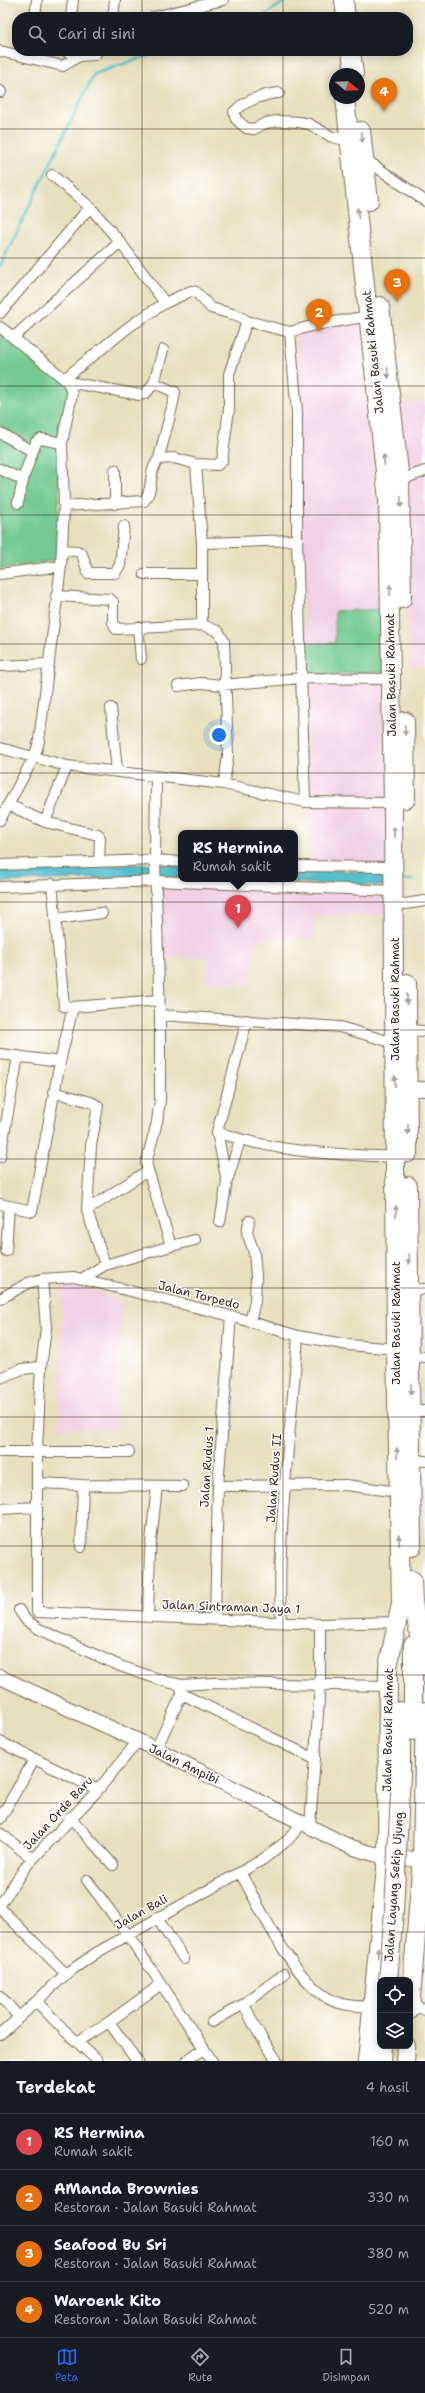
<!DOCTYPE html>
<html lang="id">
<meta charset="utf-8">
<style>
body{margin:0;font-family:"Shantell Sans",sans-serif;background:#242831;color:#f1f3f6}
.controls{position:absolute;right:12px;bottom:12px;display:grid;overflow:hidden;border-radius:8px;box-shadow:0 2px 10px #0003}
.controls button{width:36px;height:36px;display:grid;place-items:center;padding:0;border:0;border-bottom:1px solid #363941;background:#171b24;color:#f1f3f6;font:20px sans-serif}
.compass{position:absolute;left:329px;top:68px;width:36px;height:36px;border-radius:50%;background:#171b24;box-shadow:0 2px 10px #0003;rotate:109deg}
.you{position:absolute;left:219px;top:735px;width:14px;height:14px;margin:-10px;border:3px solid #fff;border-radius:50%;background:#1a73e8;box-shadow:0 0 0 6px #1a73e833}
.badge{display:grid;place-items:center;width:26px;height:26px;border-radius:50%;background:#2563eb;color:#fff;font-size:13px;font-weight:700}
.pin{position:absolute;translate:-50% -33px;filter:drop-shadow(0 1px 2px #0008)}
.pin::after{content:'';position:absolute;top:21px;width:14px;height:12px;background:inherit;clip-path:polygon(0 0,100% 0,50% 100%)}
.popup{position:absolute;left:178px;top:830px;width:120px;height:52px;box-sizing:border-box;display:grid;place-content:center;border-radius:8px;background:#171b24;filter:drop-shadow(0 1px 3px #0005);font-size:13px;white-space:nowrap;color:#9ea1a6}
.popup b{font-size:15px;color:#f1f3f6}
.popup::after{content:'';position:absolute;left:50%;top:100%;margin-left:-8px;border:8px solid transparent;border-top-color:#171b24}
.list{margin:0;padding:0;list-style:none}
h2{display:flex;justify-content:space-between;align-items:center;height:52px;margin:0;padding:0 16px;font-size:17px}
h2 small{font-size:13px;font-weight:400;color:#9ea1a6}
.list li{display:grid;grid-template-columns:26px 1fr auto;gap:12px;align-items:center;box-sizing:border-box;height:56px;padding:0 16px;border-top:1px solid #363941}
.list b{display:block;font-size:15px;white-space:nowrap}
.list p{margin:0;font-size:13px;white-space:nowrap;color:#9ea1a6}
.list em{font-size:13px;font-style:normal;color:#9ea1a6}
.icon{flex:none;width:22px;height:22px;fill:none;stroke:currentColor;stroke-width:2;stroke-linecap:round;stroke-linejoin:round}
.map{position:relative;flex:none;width:425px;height:2061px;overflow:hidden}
.search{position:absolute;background:#171b24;box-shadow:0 2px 10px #0003;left:12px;right:12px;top:12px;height:44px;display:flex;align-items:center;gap:10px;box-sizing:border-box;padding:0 14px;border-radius:16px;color:#9ea1a6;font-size:15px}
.sheet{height:276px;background:#171b24}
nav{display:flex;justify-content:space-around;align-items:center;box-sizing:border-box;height:56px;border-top:1px solid #363941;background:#171b24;font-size:11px;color:#9ea1a6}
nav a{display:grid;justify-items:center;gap:2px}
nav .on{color:#2563eb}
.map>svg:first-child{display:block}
.built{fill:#f1d0e3}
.green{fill:#73cb91;stroke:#577a58}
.water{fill:#53bfcd;stroke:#477476}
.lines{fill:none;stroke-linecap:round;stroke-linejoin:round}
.stream{stroke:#53bfcd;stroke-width:2.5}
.street-casing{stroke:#776a56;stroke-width:12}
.secondary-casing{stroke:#776a56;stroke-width:16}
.highway-casing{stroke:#776a56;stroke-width:20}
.street{stroke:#fff;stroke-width:10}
.secondary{stroke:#fff;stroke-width:14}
.highway{stroke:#fff;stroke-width:18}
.highway-bridge-casing{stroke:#776a56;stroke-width:20;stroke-linecap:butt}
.highway-bridge{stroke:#fff;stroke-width:18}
.oneway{fill:#a79f9a}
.grid{fill:none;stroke:#3b2a1e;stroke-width:1;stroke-opacity:0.55}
.labels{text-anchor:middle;stroke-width:3;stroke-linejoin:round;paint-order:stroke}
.street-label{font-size:12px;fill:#3b2a1e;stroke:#fff}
</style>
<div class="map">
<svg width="425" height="2061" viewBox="0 0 425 2061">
<rect width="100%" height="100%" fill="#fff"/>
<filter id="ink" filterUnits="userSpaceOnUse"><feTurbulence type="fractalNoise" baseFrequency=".025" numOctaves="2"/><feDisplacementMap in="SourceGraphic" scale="8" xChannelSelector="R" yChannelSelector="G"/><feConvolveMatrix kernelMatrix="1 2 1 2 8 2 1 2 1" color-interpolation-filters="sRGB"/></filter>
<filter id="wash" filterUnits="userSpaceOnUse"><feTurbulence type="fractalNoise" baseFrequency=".012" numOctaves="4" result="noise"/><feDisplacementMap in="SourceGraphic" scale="16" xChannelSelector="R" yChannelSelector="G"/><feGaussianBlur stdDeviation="0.9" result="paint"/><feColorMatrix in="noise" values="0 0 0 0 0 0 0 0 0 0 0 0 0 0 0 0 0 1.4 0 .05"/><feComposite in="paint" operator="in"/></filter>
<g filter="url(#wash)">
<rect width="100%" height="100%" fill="#e7e0bd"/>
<path class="built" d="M362,321L383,490L391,866L310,862L296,333Z
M425,401V667L409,668L403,478L397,404Z
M160,884L391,893V916H315V939L258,940L250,984L207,983L209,958H161Z
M63,1284L96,1291L123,1301L116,1430L59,1428Z
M418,1465H425V1762L424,1546Z"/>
<path class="green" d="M0,329L72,388L60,440L57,560L0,569Z
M385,609L386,672L304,675L303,644L335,643V611Z"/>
<path class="water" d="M152,864L153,876L0,882V868Z
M158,864L181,865V878L159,877Z
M295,869L389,873V886L204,879H295Z"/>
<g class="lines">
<path class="stream" d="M262,17L287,0
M0,266L94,74L162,51
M400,880H415"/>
</g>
</g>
<g filter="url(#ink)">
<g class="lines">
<g class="street-casing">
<path id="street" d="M35,17L37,0
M71,17L73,0
M113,17L115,0
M154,17L223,0
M0,51L63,66L79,56L94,55L98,51
M67,52V51
M0,91L1,92
M279,93C264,94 244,101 234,112L236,119L246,128L254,129L266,123L278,121L299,122L309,124L332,137L350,141
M365,159L425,201
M52,175L90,207L120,242L165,303
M0,313L90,207
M0,327L68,382L72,394L62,443L64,506L61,566L39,741L35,755L0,820
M290,332L297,413V540L305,802
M13,338L120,242
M64,379L130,326L165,303L191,291L196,292L211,308L239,316L247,321L290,332L315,325L370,316
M68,382L140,395L146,393L154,383L175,392C176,396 161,447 159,459
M154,383L163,350
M0,433L32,451
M196,464L217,465L222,461L229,409V374L247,321
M0,469L23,480
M115,470V504
M400,480L425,471
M18,503L24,476L36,442L41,439L62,443
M64,506L144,501C155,489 147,471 159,459L174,458L196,464L202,543V625L218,631L224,641L228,755L224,784
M202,543L297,540
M62,550L77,551L82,554L88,573H115L120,565L124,526
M0,574L61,566
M144,574H202
M56,596L110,599L113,602V622L116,629L202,625
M138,627L141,659
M0,666L49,664
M178,686L201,683L222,685L301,678L392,679
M111,708L117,772
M0,748L67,766L224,784L305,802L393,803
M156,776L155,860L160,1015V1100L157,1122L146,1163L171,1246L195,1240
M9,805L45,822L98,835L100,838L99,862
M45,822L67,766
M0,865L155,860L181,862
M295,866L394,867
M52,884L64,1006L73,1007L60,1062
M0,887L156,881L394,891
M405,904L425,901
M55,919L102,913
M73,1007L159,1000
M160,1015L340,1027L394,1043
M407,1030L425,1031
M0,1054L60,1062L32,1211L0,1204
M53,1092L91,1102L98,1106L91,1146L87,1210L105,1265
M217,1132C278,1153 333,1154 396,1157
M0,1157L18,1056
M227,1181L217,1132L247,1020
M87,1210L147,1171
M249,1221L247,1233L254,1252L256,1276L255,1301L250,1322
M220,1222L227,1181L240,1140
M6,1251L9,1206
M83,1278L105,1265L171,1246
M42,1279L46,1328L41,1367L37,1451V1612L320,1624L397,1622
M409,1290L425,1289
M0,1299L28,1283L42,1279L74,1277L231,1316L298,1336L349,1345L396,1349
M410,1357H425
M0,1378L22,1369L41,1367
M411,1411H425
M0,1452H129
M411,1460L425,1461
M38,1483L83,1485L183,1486
M218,1486L346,1485L398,1492
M0,1509L37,1507
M81,1547L83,1485
M19,1610L26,1620L39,1629L120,1666L167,1682L182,1685L213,1683L388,1686
M148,1617L150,1551L157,1486
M215,1619L218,1486L231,1316
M281,1622C277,1528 291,1430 298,1336
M182,1694L315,1759
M0,1742L98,1790
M156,1749L182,1694V1687
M70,1817L113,1865
M0,1819L34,1760
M310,1827L320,1685V1624
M0,1833L33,1859
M240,1872C260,1908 291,1975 326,1997C339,2006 357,2006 373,2007
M87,1880C132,1938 172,2000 212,2061
M0,1905L26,1866L98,1790L138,1741
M0,1908L66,1974
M157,1918L184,1959
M0,1996L18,2016
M37,2002L64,2030L98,2061
M411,2003L425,2010
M244,2004L256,2029L277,2061
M212,2022L244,2004L284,1974
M0,2035L66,1974L96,1953L262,1860L288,1840L302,1823
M77,2042L109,2022
M137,2061L109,2022L160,1985
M186,2061L204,2048"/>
</g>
<g class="secondary-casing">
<path id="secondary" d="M407,1089H425
M0,1677L156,1749L344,1844C374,1856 392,1859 425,1859"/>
</g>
<g class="highway-casing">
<path id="highway" d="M344,0L346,17
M351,51L354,74
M345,98L388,500L393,803L396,1349L401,1603L388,1667L387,1858L367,2061
M361,131L369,201
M380,306L400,480L402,599
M405,721L406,799
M407,983L408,1153
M408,1186L412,1547
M412,1580L413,1602L425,1666
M413,1645V1731
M401,1711V1774
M410,2010L422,1859L425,1711
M381,2061L382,2046
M405,2061L406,2046"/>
</g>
<use href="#street" class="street"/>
<use href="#secondary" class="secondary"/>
<use href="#highway" class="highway"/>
<g class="highway-bridge-casing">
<path id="highway-bridge" d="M388,1980L394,1911L401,1774"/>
</g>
<use href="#highway-bridge" class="highway-bridge"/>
</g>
<defs><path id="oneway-solid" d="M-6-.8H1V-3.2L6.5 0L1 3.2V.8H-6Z"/></defs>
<g class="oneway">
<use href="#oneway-solid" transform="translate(362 137) rotate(83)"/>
<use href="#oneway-solid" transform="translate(358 213) rotate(-96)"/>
<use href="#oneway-solid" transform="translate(388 373) rotate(84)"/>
<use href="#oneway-solid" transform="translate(384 460) rotate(-95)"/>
<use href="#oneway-solid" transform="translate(401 502) rotate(89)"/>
<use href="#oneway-solid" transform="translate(390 590) rotate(-91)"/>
<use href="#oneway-solid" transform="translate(405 730) rotate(89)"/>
<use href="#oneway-solid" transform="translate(394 832) rotate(-90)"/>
<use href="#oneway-solid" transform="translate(407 999) rotate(89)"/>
<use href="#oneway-solid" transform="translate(395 1081) rotate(-91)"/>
<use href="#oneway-solid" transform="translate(408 1129) rotate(90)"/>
<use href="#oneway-solid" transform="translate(396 1211) rotate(-90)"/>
<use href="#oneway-solid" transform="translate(409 1259) rotate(90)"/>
<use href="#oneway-solid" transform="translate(411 1389) rotate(89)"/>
<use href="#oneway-solid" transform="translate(397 1453) rotate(-91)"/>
<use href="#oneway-solid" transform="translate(399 1540) rotate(-92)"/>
<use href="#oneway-solid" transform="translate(378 1953) rotate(-85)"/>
</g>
</g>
<path class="grid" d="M142,0V17M283,0V17M142,51V2061M283,51V2061M0,129H425M0,258H425M0,386H425M0,515H425M0,644H425M0,773H425M0,902H425M0,1030H425M0,1159H425M0,1288H425M0,1417H425M0,1546H425M0,1675H425M0,1803H425M0,1932H425"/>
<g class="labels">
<g class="street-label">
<text transform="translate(373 352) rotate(-96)" y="4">Jalan Basuki Rahmat</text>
<text transform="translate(391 675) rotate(-91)" y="4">Jalan Basuki Rahmat</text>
<text transform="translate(395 999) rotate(-90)" y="4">Jalan Basuki Rahmat</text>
<text transform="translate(199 1295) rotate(14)" y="4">Jalan Torpedo</text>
<text transform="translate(396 1323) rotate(-90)" y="4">Jalan Basuki Rahmat</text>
<text transform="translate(207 1467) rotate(-86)" y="4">Jalan Rudus 1</text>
<text transform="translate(274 1478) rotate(-86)" y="4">Jalan Rudus II</text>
<text transform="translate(231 1607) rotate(2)" y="4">Jalan Sintraman Jaya 1</text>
<text transform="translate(388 1730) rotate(-89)" y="4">Jalan Basuki Rahmat</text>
<text transform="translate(184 1764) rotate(26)" y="4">Jalan Ampibi</text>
<text transform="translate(58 1813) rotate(-47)" y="4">Jalan Orde Baru</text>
<text transform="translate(394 1887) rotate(-86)" y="4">Jalan Layang Sekip Ujung</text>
<text transform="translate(141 1912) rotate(-29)" y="4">Jalan Bali</text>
</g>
</g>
</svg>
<div class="controls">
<button><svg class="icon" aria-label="locate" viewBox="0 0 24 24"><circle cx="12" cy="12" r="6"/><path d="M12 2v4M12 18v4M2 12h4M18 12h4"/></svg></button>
<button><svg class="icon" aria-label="layers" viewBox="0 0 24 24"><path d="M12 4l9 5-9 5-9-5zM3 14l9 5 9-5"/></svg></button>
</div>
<svg class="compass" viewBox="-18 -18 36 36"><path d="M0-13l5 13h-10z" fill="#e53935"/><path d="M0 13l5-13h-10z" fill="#9ea1a6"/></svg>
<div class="you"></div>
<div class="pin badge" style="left:238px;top:928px;background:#e0444e">1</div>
<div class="popup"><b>RS Hermina</b>Rumah sakit</div>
<div class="pin badge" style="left:319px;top:332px;background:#e8710a">2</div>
<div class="pin badge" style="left:397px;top:302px;background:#e8710a">3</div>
<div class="pin badge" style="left:384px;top:111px;background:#e8710a">4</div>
<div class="search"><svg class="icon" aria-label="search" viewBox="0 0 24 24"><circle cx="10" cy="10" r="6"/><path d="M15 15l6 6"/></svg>Cari di sini</div>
</div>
<section class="sheet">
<h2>Terdekat<small>4 hasil</small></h2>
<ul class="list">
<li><span class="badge" style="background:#e0444e">1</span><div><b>RS Hermina</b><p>Rumah sakit</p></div><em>160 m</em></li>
<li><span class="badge" style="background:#e8710a">2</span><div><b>AManda Brownies</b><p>Restoran · Jalan Basuki Rahmat</p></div><em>330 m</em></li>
<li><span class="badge" style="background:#e8710a">3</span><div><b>Seafood Bu Sri</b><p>Restoran · Jalan Basuki Rahmat</p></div><em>380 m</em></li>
<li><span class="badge" style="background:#e8710a">4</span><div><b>Waroenk Kito</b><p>Restoran · Jalan Basuki Rahmat</p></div><em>520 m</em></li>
</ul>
</section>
<nav>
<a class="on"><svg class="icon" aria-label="map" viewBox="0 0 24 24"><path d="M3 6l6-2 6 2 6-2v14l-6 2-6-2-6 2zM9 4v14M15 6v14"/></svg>Peta</a>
<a><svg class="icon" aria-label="directions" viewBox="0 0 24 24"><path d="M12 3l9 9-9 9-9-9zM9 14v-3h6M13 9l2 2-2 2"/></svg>Rute</a>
<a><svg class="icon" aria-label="saved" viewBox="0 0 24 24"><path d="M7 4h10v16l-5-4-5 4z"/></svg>Disimpan</a>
</nav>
